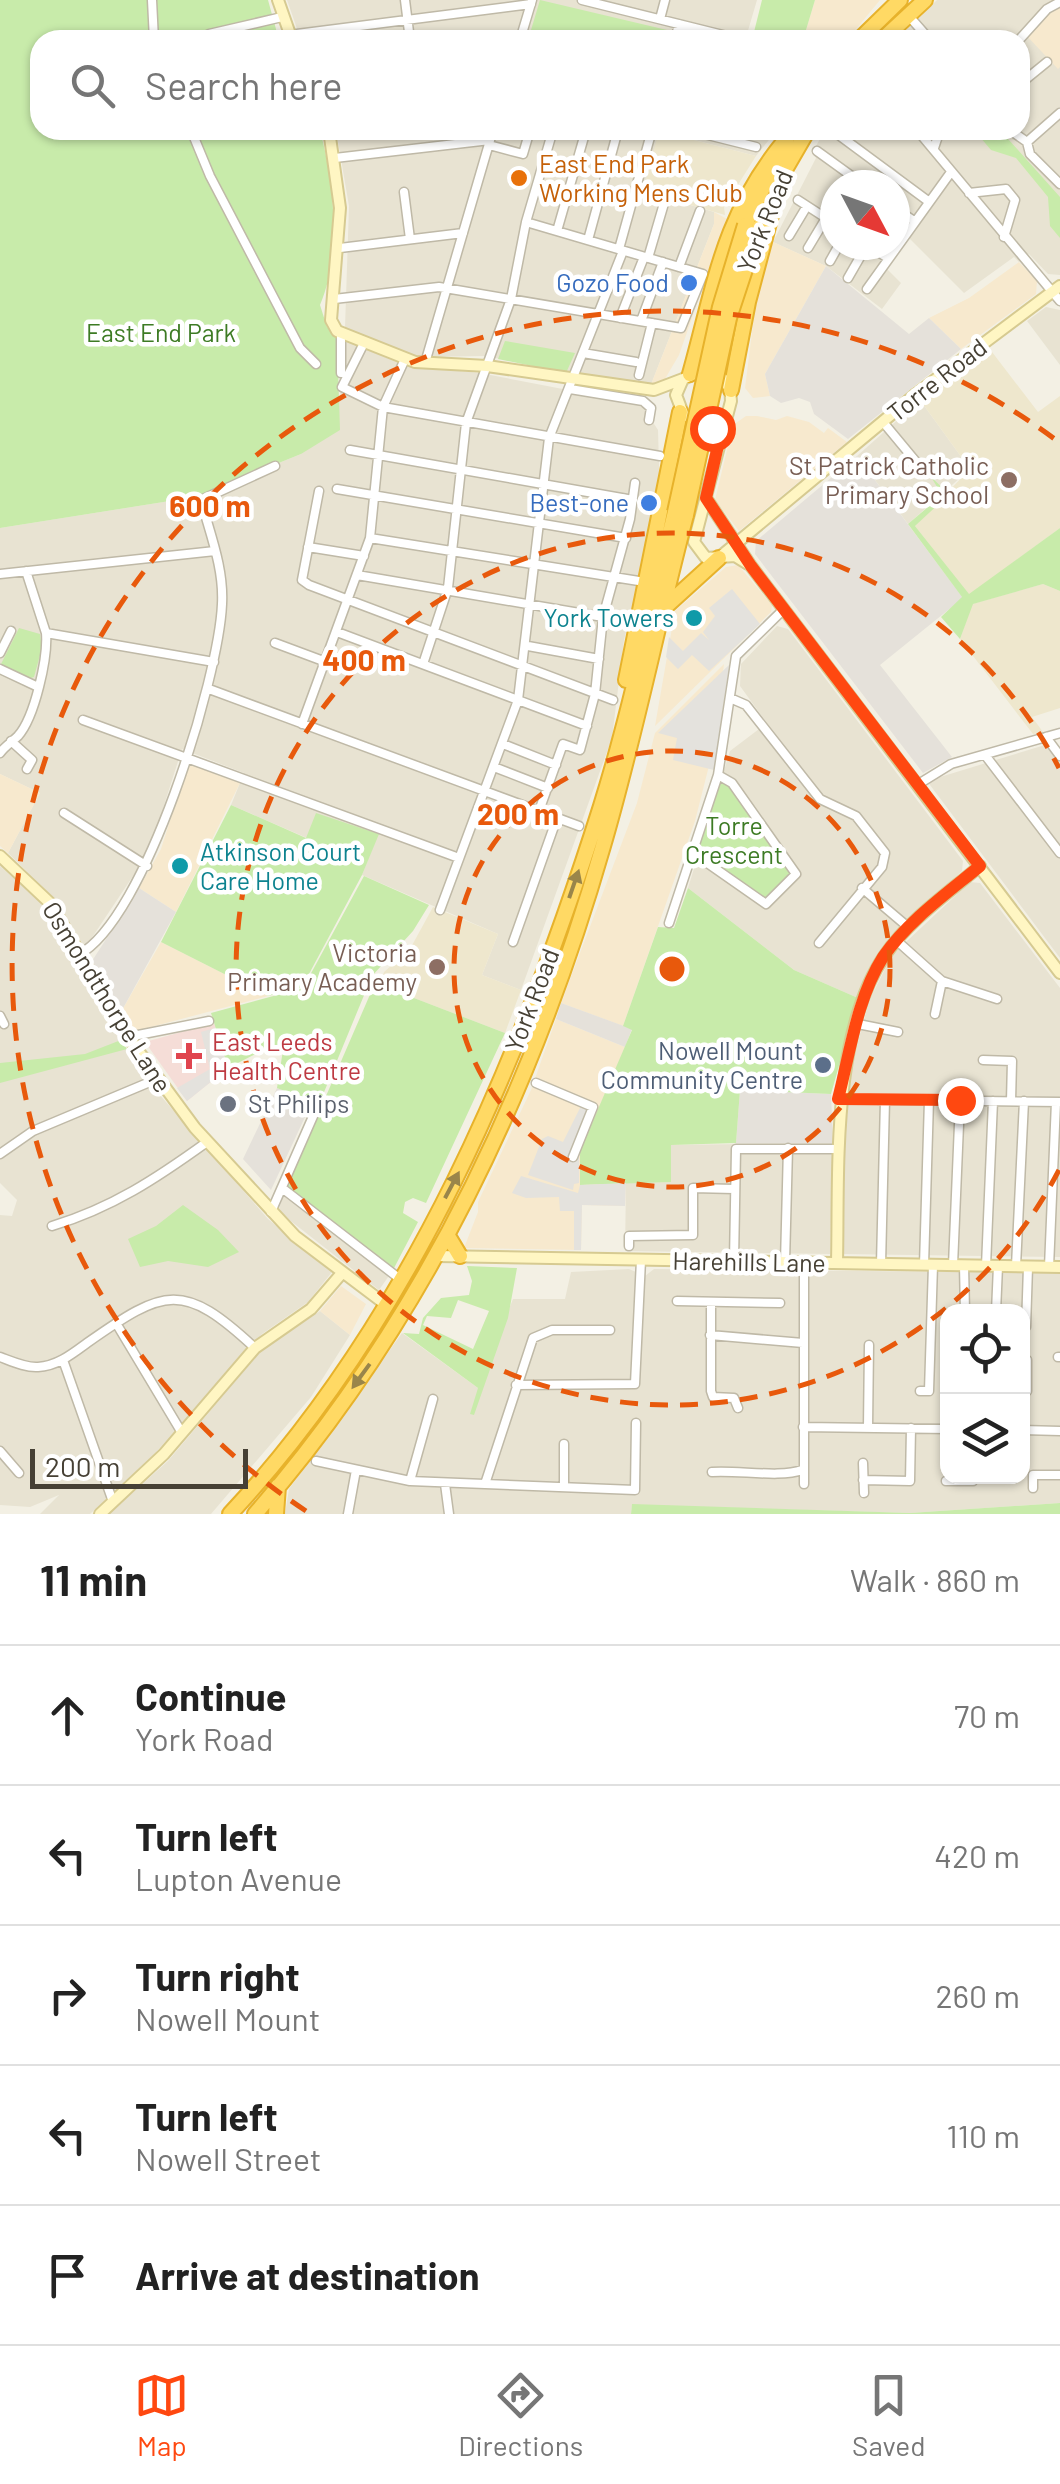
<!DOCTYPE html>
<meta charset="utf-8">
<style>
body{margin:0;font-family:Barlow,sans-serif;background:#f2f2f2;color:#222}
.controls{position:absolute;right:30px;bottom:30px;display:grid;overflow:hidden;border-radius:20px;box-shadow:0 2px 8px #0004}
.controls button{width:90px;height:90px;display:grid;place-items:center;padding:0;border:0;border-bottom:2px solid #e0e0e0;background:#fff;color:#222;font:50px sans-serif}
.compass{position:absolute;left:820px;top:170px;width:90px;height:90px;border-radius:50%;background:#fff;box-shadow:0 2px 8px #0004;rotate:131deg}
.scale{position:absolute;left:30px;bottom:25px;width:218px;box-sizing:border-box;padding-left:10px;border:5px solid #464034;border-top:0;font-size:28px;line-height:35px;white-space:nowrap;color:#464034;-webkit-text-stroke:8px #fff;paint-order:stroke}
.stop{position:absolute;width:30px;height:30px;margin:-22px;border:8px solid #ff4810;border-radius:50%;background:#fff}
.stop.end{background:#ff4810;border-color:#fff;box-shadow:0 2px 10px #0008}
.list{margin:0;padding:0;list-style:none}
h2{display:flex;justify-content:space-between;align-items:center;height:130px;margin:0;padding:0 40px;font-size:42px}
h2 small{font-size:32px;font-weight:400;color:#767676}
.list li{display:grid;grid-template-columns:65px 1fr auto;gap:30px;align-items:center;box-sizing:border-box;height:140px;padding:0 40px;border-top:2px solid #e0e0e0}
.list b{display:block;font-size:38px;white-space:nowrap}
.list p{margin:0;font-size:32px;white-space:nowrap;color:#767676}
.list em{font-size:32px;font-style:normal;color:#767676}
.icon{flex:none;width:55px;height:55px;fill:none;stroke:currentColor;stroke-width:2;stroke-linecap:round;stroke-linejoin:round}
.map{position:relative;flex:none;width:1060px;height:1514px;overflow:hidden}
.search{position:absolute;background:#fff;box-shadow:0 2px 8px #0004;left:30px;right:30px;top:30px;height:110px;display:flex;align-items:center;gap:25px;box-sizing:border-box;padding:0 35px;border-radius:30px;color:#767676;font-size:38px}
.sheet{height:830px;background:#fff}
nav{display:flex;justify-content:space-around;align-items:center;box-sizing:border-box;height:140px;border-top:2px solid #e0e0e0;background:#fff;font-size:28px;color:#767676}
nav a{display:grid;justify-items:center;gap:5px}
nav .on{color:#ff4810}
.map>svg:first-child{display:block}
.residential{fill:#e8e3d2;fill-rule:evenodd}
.commercial{fill:#f7e9ce}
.industrial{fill:#e5e1da}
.education{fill:#eee7cd}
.medical{fill:#f5ddd7}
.green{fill:#c8ebaa;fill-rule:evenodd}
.parking{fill:#e4e2dd}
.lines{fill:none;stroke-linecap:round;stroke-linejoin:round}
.street-casing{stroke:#bfb9a7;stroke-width:11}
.secondary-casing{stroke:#d6ca91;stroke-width:14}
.highway-casing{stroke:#e7b22b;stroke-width:18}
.street{stroke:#fff;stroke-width:8}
.secondary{stroke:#fff6c3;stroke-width:10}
.highway{stroke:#ffd964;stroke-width:14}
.highway-bridge-casing{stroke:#e7b22b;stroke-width:18;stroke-linecap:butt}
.highway-bridge{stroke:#ffd964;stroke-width:14}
.oneway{fill:#99854a}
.route{stroke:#ff4810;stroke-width:12}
.ring{fill:none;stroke:#e8590c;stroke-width:5;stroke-dasharray:18 12}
.food-dot{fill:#e8710a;stroke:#fff;stroke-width:4}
.shop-dot{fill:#3f7fe0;stroke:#fff;stroke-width:4}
.education-dot{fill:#8d6e63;stroke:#fff;stroke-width:4}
.culture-dot{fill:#0f9aa8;stroke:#fff;stroke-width:4}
.health-dot{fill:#e0444e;stroke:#fff;stroke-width:4}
.service-dot{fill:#5c6f8a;stroke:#fff;stroke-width:4}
.worship-dot{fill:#6b7280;stroke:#fff;stroke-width:4}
.labels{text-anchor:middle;stroke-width:9;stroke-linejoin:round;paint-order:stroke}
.food-label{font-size:25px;fill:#c56008;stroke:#fff;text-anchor:start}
.street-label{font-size:25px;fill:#464034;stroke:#fff}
.shop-label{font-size:25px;fill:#366cbe;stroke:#fff;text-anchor:end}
.park-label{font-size:25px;fill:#3d7b24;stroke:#fff}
.education-label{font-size:25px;fill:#785e54;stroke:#fff;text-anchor:end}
.culture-label{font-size:25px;fill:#0d838f;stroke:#fff;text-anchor:end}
.health-label{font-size:25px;fill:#be3a42;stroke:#fff;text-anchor:start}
.service-label{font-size:25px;fill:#4e5e75;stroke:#fff;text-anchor:end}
.worship-label{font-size:25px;fill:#5b616d;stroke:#fff;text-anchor:start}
.centre{fill:#e8590c;stroke:#fff;stroke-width:5}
.ring-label{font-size:30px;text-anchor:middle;font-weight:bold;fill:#e8590c;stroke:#fff;stroke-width:9;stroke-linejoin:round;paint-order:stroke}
</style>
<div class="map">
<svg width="1060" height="1514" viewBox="0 0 1060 1514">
<rect width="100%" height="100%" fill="#f3f0e4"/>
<path class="residential" d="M287,0H757L747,34L769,40H355L353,34L301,40Z
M937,0H1060V275L1048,274L1029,254L1019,262L1014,257L964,293L908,237L887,269L901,283L882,309L826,266L773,242L816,158L812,153L825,130H1020V40H896ZM835,185H895V245H835Z
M336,130H777L756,156L660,131L643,191L714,212V224L650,387L485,356L418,357L345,328L349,206Z
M1046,307L1060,310V365L1027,321Z
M344,340L406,366L480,373L641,404L658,430L660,501L624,640L612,738L521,990L482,975L498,934L362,875L378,834L325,817L307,838L231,805L244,773L182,749L149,852L85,948L54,898L8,853L40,793L0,774V528L195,497L301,454L340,397Z
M920,400L970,469L908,524L857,456Z
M777,626L788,629L963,861L962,871L891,936L869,969L858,998L794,970L688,888L730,751L767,723L740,686L741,664Z
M1045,745L1060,763V958L927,781Z
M0,866L40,902L102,1015L159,1094L268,1219L332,1272L308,1302L262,1334L156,1452L90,1514H40L59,1495L30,1507L0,1505V1215L12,1216L17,1200L0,1183Z
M970,882L980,883L1060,988V1257L842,1254L846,1085L869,1001L892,955Z
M833,1143L830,1254L625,1251L626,1183L671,1182L670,1145Z
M287,1186L393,1270L379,1290L278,1211Z
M629,1269L645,1276L654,1269L1060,1273V1503L910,1513L632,1505L631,1514H285L289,1489L402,1333L478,1388L513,1299H565L571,1272ZM948,1312H1022V1476H948Z
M320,1311L350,1335L311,1397L211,1514H109L168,1461L260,1352Z"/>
<path class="commercial" d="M815,0H880L847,40H803Z
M1060,3V67L1058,69L1025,34Z
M714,212L727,219L679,355L662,384L650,387L714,224Z
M773,242L826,266L765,374L770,396L753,398L745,388L756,300Z
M1019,262L1037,281L1036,294L961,349L929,318L969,298Z
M757,416L776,420L787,416L809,422L824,433L828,428L847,442L739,531L715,500L733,425L746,416Z
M738,565L772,605L771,612L655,726L675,611L726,567Z
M724,664L714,746L695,821L623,1026L561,1003L637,803L655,733Z
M193,765L241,781L176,912L139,888L161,849L187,767Z
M0,774L40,793L8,853L0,846Z
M161,942L268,996L136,1031L121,1012Z
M556,1019L625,1047L580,1152V1185L626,1183L625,1206L582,1205L581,1250L464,1248L478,1212V1202L531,1090Z
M341,1286L366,1304L350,1335L320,1311Z"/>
<path class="industrial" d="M826,266L909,334L929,318L961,349L848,439L814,414L810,402L799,398L781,403L770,396L765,374Z
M857,456L963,598L880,665L952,757L923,773L755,554L756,541Z
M139,888L176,912L121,1012L92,961Z
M561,1003L632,1029L625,1047L556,1019Z
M277,1088L312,1102L271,1190L243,1159Z
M740,1090L831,1094L833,1143H736Z"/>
<path class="education" d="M659,131L756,156L724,207L725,215L643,191Z
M989,348L1038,412L1060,396V528L969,595L915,526L970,469L920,400Z
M1043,584L1060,591V708L1032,717L1043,732L1033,734L960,639L972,604Z
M433,907L498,934L482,975L521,990L505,1033L380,985L384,972L410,949Z"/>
<path class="medical" d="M214,1023L228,1068L187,1101L145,1042Z"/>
<path class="green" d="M0,0H268L279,40H40V130H320C334,183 342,253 320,305L327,327L337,337L340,430L301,454L195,497L0,528Z
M540,0L667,30L669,40H528Z
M762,0H815L803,40L753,36Z
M974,130H1000L1060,197V238L1050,226L1048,197L1016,158L991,150Z
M505,341L575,353L566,373L498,359Z
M931,477L946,491L944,499L915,526L969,594L1060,528V591L1043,584L973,604L960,639L941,617L962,597L908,524L942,495Z
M19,628L40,634L42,648L34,677L28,679L0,666Z
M718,775L728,779L796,868L771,903L693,853Z
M231,805L306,838L316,813L379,834L362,875L302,987L268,996L161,942Z
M364,876L429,905L413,931L372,976L322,1097L312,1102L277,1088L283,1050L273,1045L228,1068L211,1013L303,988Z
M688,888L794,970L858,998L831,1094L740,1090L736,1143L671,1145V1182L580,1185V1151L632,1030L623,1026L658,927L674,928Z
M375,983L505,1033L426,1203L413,1198L405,1202L403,1213L418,1222L393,1270L287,1186Z
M121,1040L127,1049L0,1083V1063L85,1054Z
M183,1205L218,1230L239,1252L208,1267L168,1261L140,1267L128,1239L156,1226Z
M467,1266L517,1268L508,1318L474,1415L470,1414L478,1388L403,1333L419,1334L423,1318L441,1298L469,1295L472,1281ZM458,1300L489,1311L473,1349L423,1325L427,1316L451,1318Z
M1060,1503V1514H631L632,1504L910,1513Z"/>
<path class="parking" d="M732,589L760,624L709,671L692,655L678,669L666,657L669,637L683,651L701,633L709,640L703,632L715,616L709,608Z
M729,665L714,770L673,760L677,738L658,733Z
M215,1028L228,1068L187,1101L177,1088L210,1069L201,1032Z
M581,1106L595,1112L579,1152V1183L574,1184L573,1190L528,1175L542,1139L548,1136L563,1142Z
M521,1176L578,1193L580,1185L626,1183L625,1206L582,1205L581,1250H574V1211H560L559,1197L526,1198L512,1193Z"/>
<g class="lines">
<g class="street-casing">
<path id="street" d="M152,0L154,40
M405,0L410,40
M582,0L743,40
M908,15L930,40
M660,19L665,0
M289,35L531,4
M202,40L209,34L282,17
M520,40L532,0
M675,40L679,24
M1019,40L1047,9L1060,2
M1020,84L1047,62
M191,130L210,176L300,348L316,364
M688,130L756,147
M832,130L928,201
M917,130L1060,301
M1010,130L1027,142L1030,154L1060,184
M1027,142L1060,113
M489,145L523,154L530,130
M934,148L940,130
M817,151L864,185
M335,158L490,140
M404,192L410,239
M969,193L1006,189L1015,200L1004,237
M798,200L835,224
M895,208L914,221
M557,231L586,130
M789,236L807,206
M588,240L618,130
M340,248L463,233
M808,248L826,218
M619,249L652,130
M648,258L665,200
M830,261L839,245
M679,267L700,211
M848,278L867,245L888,258
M867,289L951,172
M334,299L439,287L681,328L703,274L526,222
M620,318L644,257
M641,321L663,262
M341,333V373
M364,343L342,387L383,407L660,456
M583,353L636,362
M425,363L493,130
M639,375L652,323
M570,389L643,401L651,408L649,420
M883,422L922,469
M350,450L633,500
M337,489L626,538
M319,491L302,580L309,585L613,700
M370,538L645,582
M308,547L364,556
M26,571L46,633L214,662
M0,574L215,551
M357,575L603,617
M337,632L587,726
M275,643L326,662
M528,646L599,659
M0,653L11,631
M423,664L448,588L466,423L511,299L526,222L553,130
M0,669L36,686
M209,689L579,826
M730,698L746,705L820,799L856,816L885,853L882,867L819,943
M83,720L459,858
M302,724L370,538L383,407L405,359
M1046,737L1060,756
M11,741L32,760L27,769
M503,744L556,765
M0,753C5,746 12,742 18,736C35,717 48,657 46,633
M985,755L1060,853
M494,767L548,788
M917,785L951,764L1060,733
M539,811L563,744L580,750L595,694L603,617L630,519L635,483
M64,813L147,866
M693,853L766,904L796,874L732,783L718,775
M862,888L908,927
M440,910L518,700L549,438L623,251
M669,923L718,775L736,656L784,609
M896,940L942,981L997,999
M513,942L557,818
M78,955C146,920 219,677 222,604C224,568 210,534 201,500L275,466
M935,1014L942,981
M0,1016L4,1024
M858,1024L898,1032
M128,1037L209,1021
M983,1060L1012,1061L1011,1101
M536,1083L593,1107L573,1157
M839,1099L1060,1102
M0,1154L33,1131L157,1079
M282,1188L400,1279
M271,1212L318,1105
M52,1226C112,1208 157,1178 207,1142
M629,1246V1236L693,1235V1188L734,1189
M734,1261L736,1149H839
M785,1262L788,1148
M881,1264L885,1100
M924,1265L929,1100
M953,1265L960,1101
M964,1265L965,1312
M986,1266L993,1101
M1016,1266L1024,1101
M1049,1267L1056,1102
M677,1301L780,1303
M711,1302V1391L713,1397L734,1398L738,1408
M996,1312L998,1266
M116,1323L182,1433
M1026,1327L1028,1267
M710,1335L803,1343
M0,1357C11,1361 26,1368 38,1367C57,1366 72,1354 87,1343C165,1288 183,1281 255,1348
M1058,1357H1060
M63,1360L113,1502
M1022,1360H1027V1391
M516,1385L635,1384L641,1260
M920,1391H929L933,1265
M803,1427L948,1429
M868,1427L869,1345
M1022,1430L1060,1431
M564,1444V1487
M0,1451L19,1473
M316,1461L410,1481L635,1490L636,1423
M863,1463L864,1493
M712,1472C738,1470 781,1478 802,1470
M863,1480L910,1481L911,1428
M410,1481L433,1399
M946,1481H973
M445,1484L449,1514
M485,1484L533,1338L552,1330H610
M804,1484V1263
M1033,1488V1475H1060
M348,1514L356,1470"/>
</g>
<g class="secondary-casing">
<path id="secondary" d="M278,0L292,40
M329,130L340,208L331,320L337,331L415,362L487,366L654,390L683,379
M684,416L676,395L683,379L703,370C721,372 731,383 731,401L694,542L706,558L735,556L748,564
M704,424L725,414
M706,498L751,566L1060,973
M721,556L916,394L1060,286
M0,856L51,904L128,1037L195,1128L295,1236L385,1304
M437,1256L1060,1267
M837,1263C839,1172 831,1033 885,955C909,920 947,894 980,866
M100,1514L164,1454L255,1348L311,1309L342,1273"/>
</g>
<g class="highway-casing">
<path id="highway" d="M859,40L900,0
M882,40L925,0
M779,180L808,130
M745,225L791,130
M690,374C715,285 722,218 783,143
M731,390L748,302L782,174
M664,608L719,558
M626,680L680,412
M448,1236L460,1256
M230,1514C413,1318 521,1059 601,806C631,710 651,610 675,512
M255,1514C422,1323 533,1089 603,846C635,737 657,625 686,515
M276,1514L278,1486"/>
</g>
<use href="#street" class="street"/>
<use href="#secondary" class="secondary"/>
<use href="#highway" class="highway"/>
<g class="highway-bridge-casing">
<path id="highway-bridge" d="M675,512L720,307L745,225
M686,515L729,318L759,227"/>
</g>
<use href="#highway-bridge" class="highway-bridge"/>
</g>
<defs><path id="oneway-solid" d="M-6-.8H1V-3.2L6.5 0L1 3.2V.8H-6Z" transform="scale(2.5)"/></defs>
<g class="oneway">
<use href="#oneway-solid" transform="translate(574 884) rotate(-71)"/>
<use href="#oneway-solid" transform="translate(452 1185) rotate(-62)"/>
<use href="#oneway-solid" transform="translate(361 1376) rotate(126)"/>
</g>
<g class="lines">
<path class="route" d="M712,428L720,437L706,498L751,566L980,866C946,894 908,921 883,957C857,998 850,1053 838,1099L960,1100"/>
</g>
<g class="ring">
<circle cx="672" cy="969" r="218"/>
<path d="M1059 1170A436 436 0 1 1 1059 768"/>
<path d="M306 1511A654 654 0 1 1 1056 440"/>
</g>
<circle class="food-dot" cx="519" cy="178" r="10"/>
<g class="shop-dot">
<circle cx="689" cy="283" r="10"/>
<circle cx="649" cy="503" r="10"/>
</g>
<g class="education-dot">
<circle cx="1009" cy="480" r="10"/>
<circle cx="437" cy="967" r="10"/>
</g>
<g class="culture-dot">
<circle cx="694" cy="618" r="10"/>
<circle cx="180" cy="866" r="10"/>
</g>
<path class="health-dot" d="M184 1041h10v10h10v10h-10v10h-10v-10h-10v-10h10z"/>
<circle class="service-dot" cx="823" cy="1065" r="10"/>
<circle class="worship-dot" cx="228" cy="1104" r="10"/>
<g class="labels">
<g class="food-label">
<text x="539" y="173">East End Park<tspan x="539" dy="29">Working Mens Club</tspan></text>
</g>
<g class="street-label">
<text transform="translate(765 221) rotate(-68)" y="9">York Road</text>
<text transform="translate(937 380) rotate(-38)" y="9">Torre Road</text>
<text transform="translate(107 997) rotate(58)" y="9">Osmondthorpe Lane</text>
<text transform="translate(532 1000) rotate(-69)" y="9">York Road</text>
<text transform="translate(749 1262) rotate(1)" y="9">Harehills Lane</text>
</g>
<g class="shop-label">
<text x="669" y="292">Gozo Food</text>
<text x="629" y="512">Best-one</text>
</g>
<g class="park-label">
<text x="161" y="342">East End Park</text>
<text x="734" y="835">Torre<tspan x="734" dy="29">Crescent</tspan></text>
</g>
<g class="education-label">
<text x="989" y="475">St Patrick Catholic<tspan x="989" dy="29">Primary School</tspan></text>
<text x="417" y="962">Victoria<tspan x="417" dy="29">Primary Academy</tspan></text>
</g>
<g class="culture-label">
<text x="674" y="627">York Towers</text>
<text x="200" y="861" text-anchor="start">Atkinson Court<tspan x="200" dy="29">Care Home</tspan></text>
</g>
<g class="health-label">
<text x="212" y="1051">East Leeds<tspan x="212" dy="29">Health Centre</tspan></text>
</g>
<g class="service-label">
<text x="803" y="1060">Nowell Mount<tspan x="803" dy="29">Community Centre</tspan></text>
</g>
<g class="worship-label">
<text x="248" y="1113">St Philips</text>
</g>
</g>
<circle cx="672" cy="969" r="15" class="centre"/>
<g class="ring-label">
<text x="210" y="517">600 m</text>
<text x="364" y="671">400 m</text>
<text x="518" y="825">200 m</text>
</g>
</svg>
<div class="controls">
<button><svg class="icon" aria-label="locate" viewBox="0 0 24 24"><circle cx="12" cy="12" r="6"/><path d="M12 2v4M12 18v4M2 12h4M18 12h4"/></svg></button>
<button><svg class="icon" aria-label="layers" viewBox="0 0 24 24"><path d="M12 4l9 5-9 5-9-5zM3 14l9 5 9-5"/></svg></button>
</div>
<svg class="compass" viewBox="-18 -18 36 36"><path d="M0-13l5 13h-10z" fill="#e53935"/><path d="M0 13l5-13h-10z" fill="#767676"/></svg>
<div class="scale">200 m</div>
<div class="stop" style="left:712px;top:428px"></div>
<div class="stop end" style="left:960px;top:1100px"></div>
<div class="search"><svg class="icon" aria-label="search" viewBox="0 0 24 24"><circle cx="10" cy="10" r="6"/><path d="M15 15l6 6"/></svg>Search here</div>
</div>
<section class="sheet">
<h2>11 min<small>Walk · 860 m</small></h2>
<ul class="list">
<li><svg class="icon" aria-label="ahead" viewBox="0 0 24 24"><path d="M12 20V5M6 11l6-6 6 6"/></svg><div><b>Continue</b><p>York Road</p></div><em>70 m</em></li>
<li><svg class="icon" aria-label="left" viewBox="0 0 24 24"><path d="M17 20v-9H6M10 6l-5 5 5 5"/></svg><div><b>Turn left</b><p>Lupton Avenue</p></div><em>420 m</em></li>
<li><svg class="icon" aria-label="right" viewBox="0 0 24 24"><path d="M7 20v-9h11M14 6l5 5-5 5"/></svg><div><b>Turn right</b><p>Nowell Mount</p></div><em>260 m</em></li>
<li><svg class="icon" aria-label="left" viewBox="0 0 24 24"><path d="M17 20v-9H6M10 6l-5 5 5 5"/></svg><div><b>Turn left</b><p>Nowell Street</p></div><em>110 m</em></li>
<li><svg class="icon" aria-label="arrive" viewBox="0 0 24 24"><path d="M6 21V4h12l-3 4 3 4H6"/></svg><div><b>Arrive at destination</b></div></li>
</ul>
</section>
<nav>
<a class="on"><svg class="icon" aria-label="map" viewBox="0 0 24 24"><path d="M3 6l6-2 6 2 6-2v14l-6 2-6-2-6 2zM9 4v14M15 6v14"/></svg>Map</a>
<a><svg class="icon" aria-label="directions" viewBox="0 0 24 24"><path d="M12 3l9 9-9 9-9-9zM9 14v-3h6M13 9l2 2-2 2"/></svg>Directions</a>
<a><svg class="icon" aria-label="saved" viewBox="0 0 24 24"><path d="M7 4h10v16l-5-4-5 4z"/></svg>Saved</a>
</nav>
